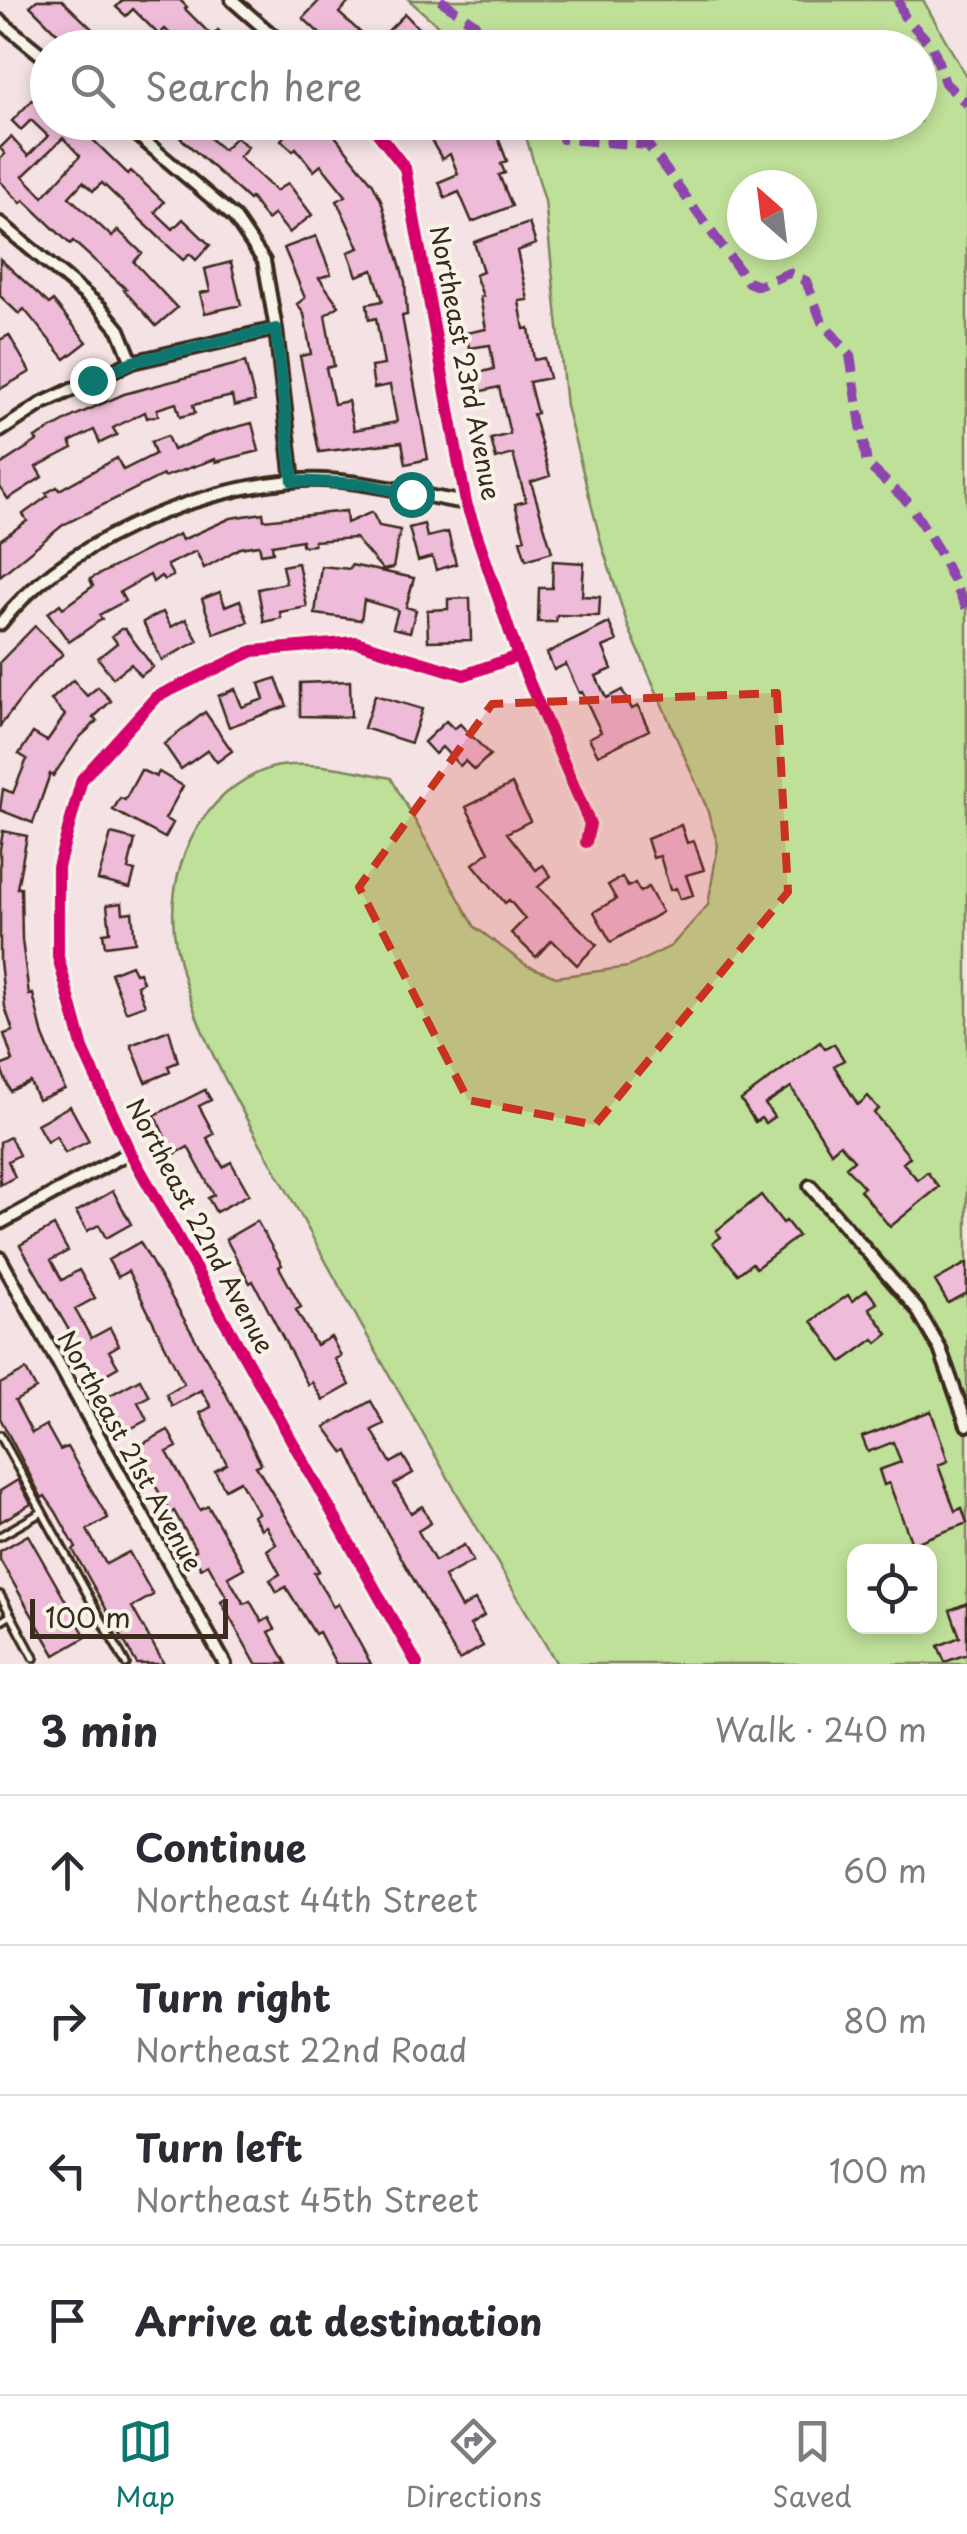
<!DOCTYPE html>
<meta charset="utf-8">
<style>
body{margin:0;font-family:"Playpen Sans",sans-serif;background:#f2f2f3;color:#2b2b33}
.controls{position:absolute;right:30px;bottom:30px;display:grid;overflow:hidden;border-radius:20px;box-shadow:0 5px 15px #0003}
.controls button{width:90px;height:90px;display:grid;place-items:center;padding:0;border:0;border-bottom:2px solid #e1e1e2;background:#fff;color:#2b2b33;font:50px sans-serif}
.compass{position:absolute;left:727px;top:170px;width:90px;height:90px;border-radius:50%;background:#fff;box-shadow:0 5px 15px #0003;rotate:332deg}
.scale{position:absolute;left:30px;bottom:25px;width:198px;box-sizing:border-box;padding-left:10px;border:5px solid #3b2a1e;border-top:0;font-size:28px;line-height:35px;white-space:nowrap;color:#3b2a1e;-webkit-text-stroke:8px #f7f3e8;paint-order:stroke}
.stop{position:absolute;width:30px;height:30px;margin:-22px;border:8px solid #0f766e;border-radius:50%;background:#fff}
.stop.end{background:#0f766e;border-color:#fff;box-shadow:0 2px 10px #0008}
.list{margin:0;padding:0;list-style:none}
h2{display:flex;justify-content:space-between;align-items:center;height:130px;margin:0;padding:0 40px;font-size:42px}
h2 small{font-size:32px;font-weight:400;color:#7c7c81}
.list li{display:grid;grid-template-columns:65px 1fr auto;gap:30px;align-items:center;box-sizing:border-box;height:150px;padding:0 40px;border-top:2px solid #e1e1e2}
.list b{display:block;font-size:38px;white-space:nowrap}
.list p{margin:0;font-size:32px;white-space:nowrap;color:#7c7c81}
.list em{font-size:32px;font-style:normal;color:#7c7c81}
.icon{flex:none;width:55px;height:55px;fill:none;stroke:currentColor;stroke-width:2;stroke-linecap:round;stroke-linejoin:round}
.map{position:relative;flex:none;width:967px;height:1664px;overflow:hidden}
.search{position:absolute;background:#fff;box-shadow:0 5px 15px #0003;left:30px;right:30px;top:30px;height:110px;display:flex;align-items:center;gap:25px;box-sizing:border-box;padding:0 35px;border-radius:55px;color:#7c7c81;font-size:38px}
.sheet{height:730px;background:#fff}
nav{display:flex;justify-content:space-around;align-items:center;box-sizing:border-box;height:140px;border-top:2px solid #e1e1e2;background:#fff;font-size:28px;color:#7c7c81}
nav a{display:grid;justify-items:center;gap:5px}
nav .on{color:#0f766e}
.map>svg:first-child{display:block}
.green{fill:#bfe099;stroke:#7d855c;stroke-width:2.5;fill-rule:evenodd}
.building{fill:#eebbd9;stroke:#3b2a1e;stroke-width:2.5;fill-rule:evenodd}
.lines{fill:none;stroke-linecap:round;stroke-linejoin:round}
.service-casing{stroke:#3b2a1e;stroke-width:12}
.minor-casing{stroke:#3b2a1e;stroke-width:18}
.service{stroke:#f7f3e8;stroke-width:5}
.minor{stroke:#f7f3e8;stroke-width:10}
.quiet{stroke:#8e44ad;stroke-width:10;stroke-dasharray:20 10;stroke-linecap:butt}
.cycleway-casing{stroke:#f7f3e8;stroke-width:19}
.cycleway{stroke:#d6006c;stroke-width:12}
.route{stroke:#0f766e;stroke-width:12}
.marked{fill:#c8321e;fill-opacity:0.2;stroke:#c8321e;stroke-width:8;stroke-dasharray:20 12;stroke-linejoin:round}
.labels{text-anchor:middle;stroke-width:8;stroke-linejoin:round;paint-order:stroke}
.street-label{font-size:25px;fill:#3b2a1e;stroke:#f7f3e8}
</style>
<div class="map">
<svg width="967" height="1664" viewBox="0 0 967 1664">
<rect width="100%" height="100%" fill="#f4e2e4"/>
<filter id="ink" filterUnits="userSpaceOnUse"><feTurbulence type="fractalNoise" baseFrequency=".01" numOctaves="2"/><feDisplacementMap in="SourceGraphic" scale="20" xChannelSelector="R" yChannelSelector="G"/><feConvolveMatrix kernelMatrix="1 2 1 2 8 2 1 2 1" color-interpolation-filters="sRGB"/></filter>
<g filter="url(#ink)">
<path class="green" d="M409,0H923L967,78V1664H557C467,1512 379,1360 295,1205C249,1121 194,1040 176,945C162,874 200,790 271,768C304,759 358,771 391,778L475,927L526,965L556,977L628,967L671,946L708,905L718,845L706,806L628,626L602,546L566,406L545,201L522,123L920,122V48L462,47ZM742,185H802V245H742ZM854,1552H930V1626H854Z"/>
<path class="building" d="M37,0H62L112,48H72L30,6Z
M123,0H180L187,7L185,9L212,36L218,30L236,48H185L165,29L159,35L133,9L126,16L116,7Z
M320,0H351L339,13L374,45L405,14L422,32L415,39L423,48H335L303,18Z
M40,92L48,99V122H72L85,132L128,174L131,171L164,202L155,212L173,229L183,219L210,245L196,260L190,254L183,260L102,183L93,191L83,182L69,197L112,237L118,230L142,253L134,262L177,308L156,326L124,290L126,289L73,241L70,244L24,200L21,203L0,181V159L5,154L0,148L11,137L28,156L48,136L31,120L21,130L12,121ZM63,138L80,156L43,197L23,176Z
M163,122H210L202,131L223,150L236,137L248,147L239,157L276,191L288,183L312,215L289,233L274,214L267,220L251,198L249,200Z
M273,122H324L373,184L381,200L405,282L407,315L402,316L428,459L406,464L402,442L319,452L300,356L311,354L304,314L297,304L305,298L284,248L316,236L331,274L319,278L339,306L325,315L334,366L326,368L334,404L348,401L354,430L397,422L390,385L374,388L371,367L384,365L376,318L369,320L367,304L383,301L373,270L357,276L348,252L359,248L337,201L346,196L321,165L314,171L296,148L293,151L281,140L286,134Z
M402,122H492L507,161L501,164L505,173L499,175L512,206L472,222L459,192L445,198L439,182L458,174L450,154L442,159L424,128L411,136Z
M529,223L536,244L517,251L528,300L519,301L524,329L529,328L534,360L544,358L549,378L529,382L537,413L533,414L550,476L531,482L552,552L526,560L520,540L525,539L515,504L526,501L513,454L496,459L491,439L510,434L499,387L474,393L470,375L494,369L490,345L469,348L466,333L486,329L480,297L483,296L475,275L483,272L474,242Z
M0,259L49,304L53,301L87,342L65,359L24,309L19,314L0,296Z
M231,262L241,305L205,313L200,293L210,291L205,269Z
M9,335L30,372L0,389V340Z
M245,362L255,401L234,406L232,396L193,405L195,413L180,417L176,403L157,409L158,415L147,418L145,412L113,428L117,435L100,443L94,430L70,442L73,448L36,467L42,477L8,499L0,487V465L37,441L35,438L74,416L124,394Z
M252,423L259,451L216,462L215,459L164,477L163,475L63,525L0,576V540L27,521L23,514L48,496L46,493L57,487L59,490L117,458L123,470L155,454L151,442L167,436L173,450L214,433Z
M346,511L347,523L372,512L379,526L400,530L393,568L383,570L355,538L314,541V545L302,546V540L272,545L273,552L261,554L259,545L240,548L204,568L196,551L167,565L173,576L164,580L161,576L153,582L150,575L120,592L125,601L99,615L102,619L69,642L48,613L60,604L63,608L93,586L90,579L179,534L182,540L231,518L263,513L264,520Z
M424,524L427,537L448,532L456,564L436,570L432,557L418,561L409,528Z
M553,561L584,563L582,596L600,597L599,616L557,615L556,622H538L539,588H552Z
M298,563L307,607L280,612L281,618L264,622L258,589L286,583L282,566Z
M351,565L414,578L406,607L416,610L410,632L393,628L398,610L364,600L361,620L315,614L321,566L350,569Z
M220,592L225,606L240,600L248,622L214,634L202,599Z
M470,598L471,640L428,641L427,610L448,609V599Z
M163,612L171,627L186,619L198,641L162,660L143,622Z
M609,623L617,641L603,647L612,669L596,676L606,698L622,690L632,709L638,706L649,730L598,755L589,738L601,732L582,692L579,693L566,664L554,670L547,653Z
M35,626L63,654L38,677L0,726V662Z
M121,629H125L153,667L140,676L131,664L113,678L98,658L117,643L112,636Z
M276,678L287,706L229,727L218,696L235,689L242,707L264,699L259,684Z
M73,680L87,696L98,687L111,701L93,718L97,721L80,737L53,776L50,774L33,823L0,810L3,789L13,793L27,759L19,754L33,733L47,741L65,715L51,700Z
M350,681L351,717L300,716V683Z
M375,695L422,709L411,743L364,728Z
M205,712L232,751L217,762L208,750L181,769L164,744Z
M446,721L454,729L460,724L490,755L474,770L465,761L460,766L442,747L435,754L424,742Z
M141,770L156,777L159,772L183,786L165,819L173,823L165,838L113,810L120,798L125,800Z
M512,784L530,821L507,833L536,870L543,865L551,876L538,887L597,945L577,965L552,940L536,957L511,933L525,919L509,900L505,903L473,864L489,852L466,807Z
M681,825L687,843L694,841L704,870L686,875L693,895L680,899L676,888L670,890L660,856L653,858L647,839Z
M3,831L27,836L17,888H21L22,940L29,995L33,994L43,1036L65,1089L38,1100L30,1082L10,1091L0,1066L13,1061L4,1034L13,1031L5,1007L0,961V849Z
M111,834L135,840L128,869L135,871L130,888L98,880Z
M622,877L628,887L635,883L640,892L648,887L662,912L611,942L594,912L616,899L608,885Z
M122,903L123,913L132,912L135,942L105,946L103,933L110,932L107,905Z
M131,965L135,973L139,972L143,982L137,985L145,1005L126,1012L111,973Z
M169,1030L178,1062L168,1066L170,1072L146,1082L131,1045Z
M820,1042L825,1049L834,1044L844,1060L834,1066L858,1105L868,1096L879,1109L874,1113L910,1157L903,1163L918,1180L927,1172L939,1187L890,1227L860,1190L864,1187L846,1167L854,1160L840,1144L831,1152L791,1087L765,1104L774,1117L765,1123L761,1118L755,1122L741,1100Z
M205,1090L211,1100L199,1106L214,1134L207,1138L223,1167L231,1162L249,1194L216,1212L208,1198L214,1195L188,1147L173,1155L155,1115Z
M70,1106L89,1141L65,1153L56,1136L47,1142L37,1124Z
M10,1137L19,1155L8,1161L15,1177L0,1185V1142Z
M113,1191L131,1224L106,1238L99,1225L87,1231L76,1212Z
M761,1195L783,1223L786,1221L798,1236L756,1268L752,1263L738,1274L713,1243L721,1237L716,1231Z
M257,1221L282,1265L279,1267L301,1307L296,1310L316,1345L331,1337L341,1356L335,1359L350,1385L323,1400L312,1382L308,1385L303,1376L253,1281L250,1283L226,1239Z
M54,1226L68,1251L51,1260L62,1280L79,1270L95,1298L75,1309L91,1338L110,1328L119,1345L109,1351L118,1367L97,1379L20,1245Z
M140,1242L221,1384L261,1464L256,1466L319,1571L314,1573L333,1607L338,1604L371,1664H336L319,1632L315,1634L286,1587L277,1592L270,1580L280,1574L267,1550L276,1544L266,1526L261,1529L253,1516L258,1513L240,1481L225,1489L215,1471L227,1464L200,1413L211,1407L201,1390L172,1406L166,1394L184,1384L128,1271L118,1277L108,1260Z
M967,1263V1293L948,1303L935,1281Z
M867,1290L877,1303L869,1308L888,1334L877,1343L874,1339L842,1362L812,1321L848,1295L852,1301Z
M26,1370L36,1389L15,1401L32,1433L46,1425L60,1450L67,1447L98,1501L108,1518L87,1530L106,1564L129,1552L153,1595L132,1607L164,1664H137L73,1550L76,1548L56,1512L45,1496L42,1498L0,1418V1384Z
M140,1379L149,1396L138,1402L147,1420L128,1430L105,1398Z
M371,1401L384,1424L372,1430L391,1463L403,1456L413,1473L394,1484L411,1513L422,1506L431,1523L418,1531L435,1561L464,1545L473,1561L444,1577L461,1608L475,1600L484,1616L470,1625L483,1646L459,1660L384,1527L348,1451L344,1453L325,1427Z
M931,1411L948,1461L938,1465L955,1511L962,1508L967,1523L912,1544L889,1483L884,1485L879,1470L901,1462L893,1442L868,1452L862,1437Z
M168,1430L177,1447L167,1452L200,1510L208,1506L244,1568L228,1577L244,1604L250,1601L262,1622L269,1618L275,1629L269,1632L287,1664H256L221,1602L227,1598L208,1564L201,1568L192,1552L196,1550L174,1511L171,1513L134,1449Z
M18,1480L31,1504L0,1522V1491Z
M28,1535L86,1637L55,1655L0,1560V1551Z
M967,1603V1654L945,1662L938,1646L960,1637L950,1610Z"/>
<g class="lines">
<g class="service-casing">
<path id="service" d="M0,1435L126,1664
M0,1536L42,1512
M0,1595L11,1615
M0,1622L11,1615L34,1658"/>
</g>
<g class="minor-casing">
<path id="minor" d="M232,0L287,48
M0,21L48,60
M122,122L234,217L264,261L276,329L293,481
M369,122L405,168L466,503L518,656L590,824L586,842
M0,223L100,307L119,330L132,362
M0,431L43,403L132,362L276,329
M0,624C63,543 190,491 291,481C349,475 410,494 466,503
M810,1186L917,1309L940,1349L967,1425
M0,1223L130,1152
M0,1258L225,1664
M417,1664L130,1152L83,1049L58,957V867L82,779L156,697L253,651L356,642L464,675L518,656"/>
</g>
<use href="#service" class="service"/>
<use href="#minor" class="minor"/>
<path class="quiet" d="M440,0L474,23L490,48
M898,0L904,16L933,47L945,83L967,104
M559,122L563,139L648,145L748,282L758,286L789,273L806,281L822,322L850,355L867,464L909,503L938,550L967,609"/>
<g class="cycleway-casing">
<path id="cycleway" d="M369,122L405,168L466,503L518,656L590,824L586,842
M417,1664L130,1152L83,1049L58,957V867L82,779L156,697L253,651L356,642L464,675L518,656"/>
</g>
<use href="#cycleway" class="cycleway"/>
</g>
</g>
<g class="lines" filter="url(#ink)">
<path class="route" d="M92,380L132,362L276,329L293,481L363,484L411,494"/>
</g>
<path class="marked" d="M777,693L788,892L595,1125L468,1100L359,887L492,704Z"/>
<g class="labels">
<g class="street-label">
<text transform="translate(465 363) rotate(79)" y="9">Northeast 23rd Avenue</text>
<text transform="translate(200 1226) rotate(62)" y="9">Northeast 22nd Avenue</text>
<text transform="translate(130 1451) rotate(61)" y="9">Northeast 21st Avenue</text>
</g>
</g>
</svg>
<div class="controls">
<button><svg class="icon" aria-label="locate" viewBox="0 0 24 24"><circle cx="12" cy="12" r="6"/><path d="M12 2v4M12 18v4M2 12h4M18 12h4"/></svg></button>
</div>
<svg class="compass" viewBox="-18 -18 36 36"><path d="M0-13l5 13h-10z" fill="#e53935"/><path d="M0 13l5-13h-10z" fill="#7c7c81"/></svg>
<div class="scale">100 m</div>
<div class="stop" style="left:411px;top:494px"></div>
<div class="stop end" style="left:92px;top:380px"></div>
<div class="search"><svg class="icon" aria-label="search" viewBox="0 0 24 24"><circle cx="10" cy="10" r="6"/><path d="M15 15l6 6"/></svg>Search here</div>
</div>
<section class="sheet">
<h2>3 min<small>Walk · 240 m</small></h2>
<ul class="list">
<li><svg class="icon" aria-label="ahead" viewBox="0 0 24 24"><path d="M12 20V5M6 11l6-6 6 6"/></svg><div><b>Continue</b><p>Northeast 44th Street</p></div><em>60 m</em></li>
<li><svg class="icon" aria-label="right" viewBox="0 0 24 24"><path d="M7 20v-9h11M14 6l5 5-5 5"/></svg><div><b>Turn right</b><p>Northeast 22nd Road</p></div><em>80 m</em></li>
<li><svg class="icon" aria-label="left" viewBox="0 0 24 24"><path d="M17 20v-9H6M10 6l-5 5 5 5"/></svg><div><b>Turn left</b><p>Northeast 45th Street</p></div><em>100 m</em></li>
<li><svg class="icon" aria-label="arrive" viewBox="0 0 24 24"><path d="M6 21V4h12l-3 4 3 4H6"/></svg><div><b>Arrive at destination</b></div></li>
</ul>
</section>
<nav>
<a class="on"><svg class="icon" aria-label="map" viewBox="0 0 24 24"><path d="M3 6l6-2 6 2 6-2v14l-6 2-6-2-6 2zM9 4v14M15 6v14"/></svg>Map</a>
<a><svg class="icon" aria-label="directions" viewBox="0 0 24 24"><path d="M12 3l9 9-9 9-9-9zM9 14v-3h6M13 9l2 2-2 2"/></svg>Directions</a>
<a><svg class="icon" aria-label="saved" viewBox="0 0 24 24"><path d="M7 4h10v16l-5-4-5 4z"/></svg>Saved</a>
</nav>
